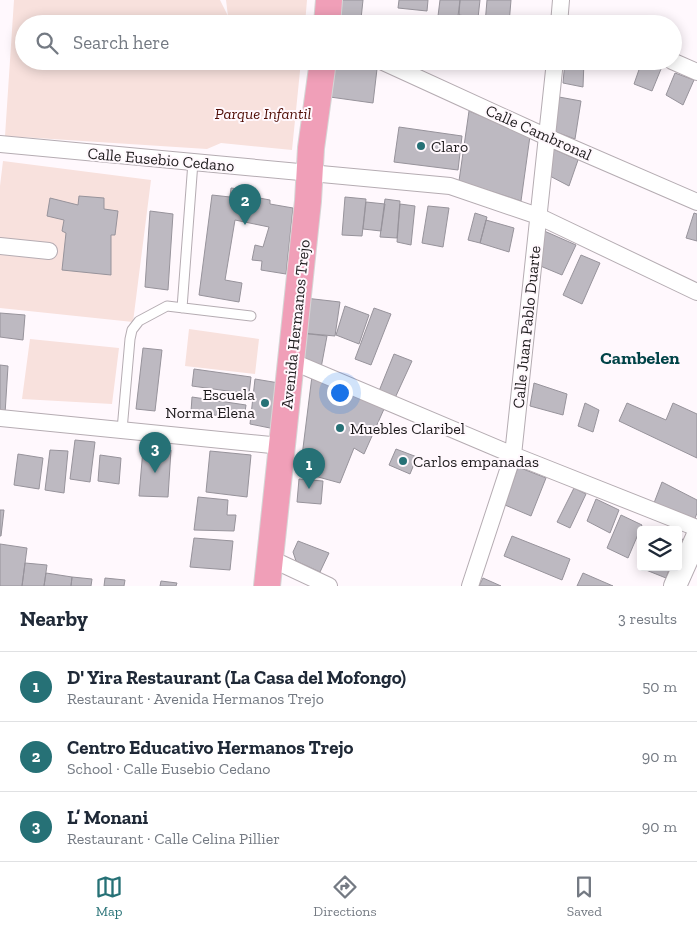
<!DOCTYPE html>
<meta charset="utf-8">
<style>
body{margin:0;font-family:"Zilla Slab",serif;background:#f6f6f7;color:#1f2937}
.controls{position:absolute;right:15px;bottom:15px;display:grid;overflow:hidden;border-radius:5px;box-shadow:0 2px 12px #0003}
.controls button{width:45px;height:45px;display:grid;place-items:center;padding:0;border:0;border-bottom:1px solid #e0e1e3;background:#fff;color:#1f2937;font:25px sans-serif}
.you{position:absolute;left:339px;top:392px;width:18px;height:18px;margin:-12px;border:4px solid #fff;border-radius:50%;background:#1a73e8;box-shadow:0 0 0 8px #1a73e833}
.badge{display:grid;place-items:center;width:32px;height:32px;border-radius:50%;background:#267176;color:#fff;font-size:16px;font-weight:700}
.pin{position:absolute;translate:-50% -41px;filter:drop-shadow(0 1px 2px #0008)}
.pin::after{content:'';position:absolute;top:26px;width:18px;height:15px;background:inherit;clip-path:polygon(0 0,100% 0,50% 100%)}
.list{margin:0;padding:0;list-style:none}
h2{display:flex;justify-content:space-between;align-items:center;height:65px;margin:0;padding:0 20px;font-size:21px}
h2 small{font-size:16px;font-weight:400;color:#747a83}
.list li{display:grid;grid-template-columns:32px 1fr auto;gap:15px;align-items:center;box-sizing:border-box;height:70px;padding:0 20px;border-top:1px solid #e0e1e3}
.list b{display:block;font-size:19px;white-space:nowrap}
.list p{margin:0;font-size:16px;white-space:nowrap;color:#747a83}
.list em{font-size:16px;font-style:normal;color:#747a83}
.icon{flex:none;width:28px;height:28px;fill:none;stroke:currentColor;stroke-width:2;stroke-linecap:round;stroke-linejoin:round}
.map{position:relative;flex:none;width:697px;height:586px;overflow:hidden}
.search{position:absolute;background:#fff;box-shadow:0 2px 12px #0003;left:15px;right:15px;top:15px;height:55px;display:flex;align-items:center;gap:12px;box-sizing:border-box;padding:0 18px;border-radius:28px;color:#747a83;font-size:19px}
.sheet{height:275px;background:#fff}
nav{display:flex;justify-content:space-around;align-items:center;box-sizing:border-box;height:70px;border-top:1px solid #e0e1e3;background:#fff;font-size:14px;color:#747a83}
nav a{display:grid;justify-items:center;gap:2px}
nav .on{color:#267176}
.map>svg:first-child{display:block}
.green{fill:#f8e1dd}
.building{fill:#bdb9c1;stroke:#97939b}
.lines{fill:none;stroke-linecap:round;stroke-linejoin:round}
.service-casing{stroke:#b5acb2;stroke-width:11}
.minor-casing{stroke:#b5acb2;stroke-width:18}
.secondary-casing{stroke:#b5acb2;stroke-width:24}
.primary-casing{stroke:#d6d6d6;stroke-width:28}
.service{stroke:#fff;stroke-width:9}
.minor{stroke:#fff;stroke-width:16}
.secondary{stroke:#fff;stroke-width:22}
.primary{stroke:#f09fb8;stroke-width:26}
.poi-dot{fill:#267176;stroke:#fff8fd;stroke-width:2}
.labels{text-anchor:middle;stroke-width:4;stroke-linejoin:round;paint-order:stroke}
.park-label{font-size:16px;font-style:italic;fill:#500e06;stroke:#fff8fd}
.street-label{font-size:16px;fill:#1e1b1d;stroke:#fff8fd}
.poi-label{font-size:16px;fill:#1e1b1d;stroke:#fff8fd;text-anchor:start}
.neighbourhood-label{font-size:18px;font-weight:bold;fill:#004347;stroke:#fff8fd}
</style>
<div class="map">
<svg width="697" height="586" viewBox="0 0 697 586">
<rect width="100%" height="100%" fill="#fff8fd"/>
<path class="green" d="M14,0H220L228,16L226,0H307L305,24H24V61H301L292,150L221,143L207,149L5,136Z
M3,161L151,180L133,322L0,308V186Z
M189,329L259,339L255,374L185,366Z
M30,339L119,348L112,404L22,399Z"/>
<path class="building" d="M335,0H363L361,19L334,14Z
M399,0H428L427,11L398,8Z
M440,0H460L457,24H437Z
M460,0H480L478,18L459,15Z
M487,0H511L509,24H485Z
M565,61H584L583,87L563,83Z
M642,61L661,69L652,91L634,84Z
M336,64L377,69L373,103L330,97Z
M675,73L694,80L683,105L666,95Z
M559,97L581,101L575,139L553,131Z
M469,111L530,136L521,201L459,181Z
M399,127L462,136L458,170L394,162Z
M551,148L578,160L569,186L546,174Z
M231,188L254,191V197L270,200V204L293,208L286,274L261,270L262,261L252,260L255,245L263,247L269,227L235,220L225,280L242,283L239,302L199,295L212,195L230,197Z
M79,196L104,198V209L118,211L115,235H111V275L62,270L66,233L62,231L64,220L47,216L50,198L78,205Z
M345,197L366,199L362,236L342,235Z
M385,199L400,201L397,238L380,237Z
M366,202L385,204L381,231L363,229Z
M400,204L415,206L411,245L397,242Z
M428,206L449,208L443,247L422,243Z
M150,211L173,214L168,290L145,287Z
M475,213L487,217L480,243L468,240Z
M694,213L697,214V241L686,238Z
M486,220L514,228L509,252L480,243Z
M542,230L576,245L562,275L538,265Z
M581,255L600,263L582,304L563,295Z
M305,298L340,302L335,336L301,333Z
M345,306L369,315L359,344L336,335Z
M374,308L391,314L371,365L355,359Z
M0,313L25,315L23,340L0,337Z
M301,333L327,336L321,368L303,360Z
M143,348L162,350L155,411L136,409Z
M394,354L412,361L395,398L379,391Z
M0,365L8,366L5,414L0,413Z
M194,369L251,377L249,394L192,386Z
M312,376L384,409L364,454L354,448L340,483L300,472Z
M255,379L279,383L275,429L250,424Z
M534,383L567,394L563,415L530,406Z
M192,397L246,405L244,419L191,412Z
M585,403L599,410L593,432L578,426Z
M627,403L666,420L673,403L697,414V458L619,421Z
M75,440L95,442L90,482L70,479Z
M143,449L171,450L168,497L139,496Z
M396,449L417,457L410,474L389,465Z
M50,450L68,451L64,493L45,490Z
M210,451L251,455L247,497L206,492Z
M18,454L43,458L39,489L14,485Z
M100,455L121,458L119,484L98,481Z
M518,467L546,478L531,516L505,505Z
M299,479L323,481L321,504L297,502Z
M662,482L697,500V513L694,521L654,503Z
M574,488L586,494L570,528L557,522Z
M198,497L228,500L227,515H236L234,531L194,530Z
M596,499L619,510L610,533L587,521Z
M0,510H4L1,536H0Z
M621,515L642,525L628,558L607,548Z
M512,536L570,559L562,580L504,556Z
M678,537L684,540L678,557Z
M194,538L233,541L230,570L190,567Z
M298,541L329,553L320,572L296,561L293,552Z
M0,544L27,548L22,586H0Z
M25,563L47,565L44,586H22Z
M647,567H670L666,578L646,570Z
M46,573L72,577L71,586H44Z
M583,573L613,586H577Z
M72,577L92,579L91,586H71Z
M105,578L125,580L124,586H104Z
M483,578L501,586H479Z
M161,581L177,583L176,586H160Z"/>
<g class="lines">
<g class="service-casing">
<path id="service" d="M182,308L193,162
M122,430L130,339L132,330L139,321L167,306L251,316"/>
</g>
<g class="minor-casing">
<path id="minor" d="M559,24L561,0
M381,61L547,137L697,202
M672,61L697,72
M0,144L450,186L538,216L697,292
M0,246L49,251
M291,361L513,455L697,528
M0,418L281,446
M270,562L280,563L329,586
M470,586L513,455L555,61"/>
</g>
<g class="secondary-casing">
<path id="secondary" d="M675,586L697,537"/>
</g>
<g class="primary-casing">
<path id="primary" d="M327,24L329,0
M267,586L308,201L311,148L323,61"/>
</g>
<use href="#service" class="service"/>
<use href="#minor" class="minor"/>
<use href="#secondary" class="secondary"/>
<use href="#primary" class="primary"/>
</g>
<g class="poi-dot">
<circle cx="421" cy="146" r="5"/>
<circle cx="265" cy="403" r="5"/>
<circle cx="340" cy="428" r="5"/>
<circle cx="403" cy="461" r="5"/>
</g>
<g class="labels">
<g class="park-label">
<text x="263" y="119">Parque Infantil</text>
</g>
<g class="street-label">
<text transform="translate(539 132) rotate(24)" y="6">Calle Cambronal</text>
<text transform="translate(161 159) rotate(5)" y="6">Calle Eusebio Cedano</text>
<text transform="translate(295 324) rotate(-84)" y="6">Avenida Hermanos Trejo</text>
<text transform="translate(526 327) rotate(-84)" y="6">Calle Juan Pablo Duarte</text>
</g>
<g class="poi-label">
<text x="431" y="152">Claro</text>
<text x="255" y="400" text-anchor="end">Escuela<tspan x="255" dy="18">Norma Elena</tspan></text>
<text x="350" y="434">Muebles Claribel</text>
<text x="413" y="467">Carlos empanadas</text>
</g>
<g class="neighbourhood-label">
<text x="640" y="364">Cambelen</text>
</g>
</g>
</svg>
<div class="controls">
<button><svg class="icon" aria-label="layers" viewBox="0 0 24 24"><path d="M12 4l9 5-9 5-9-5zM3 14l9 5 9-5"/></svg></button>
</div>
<div class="you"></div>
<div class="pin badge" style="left:309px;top:489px">1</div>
<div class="pin badge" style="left:245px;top:225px">2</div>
<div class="pin badge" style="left:155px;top:473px">3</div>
<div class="search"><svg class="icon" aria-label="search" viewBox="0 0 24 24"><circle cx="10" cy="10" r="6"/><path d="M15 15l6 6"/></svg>Search here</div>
</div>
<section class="sheet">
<h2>Nearby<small>3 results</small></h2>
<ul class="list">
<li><span class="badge">1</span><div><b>D' Yira Restaurant (La Casa del Mofongo)</b><p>Restaurant · Avenida Hermanos Trejo</p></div><em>50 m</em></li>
<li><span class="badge">2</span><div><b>Centro Educativo Hermanos Trejo</b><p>School · Calle Eusebio Cedano</p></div><em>90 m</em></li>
<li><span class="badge">3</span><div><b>L’ Monani</b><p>Restaurant · Calle Celina Pillier</p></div><em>90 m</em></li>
</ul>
</section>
<nav>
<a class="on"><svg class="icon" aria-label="map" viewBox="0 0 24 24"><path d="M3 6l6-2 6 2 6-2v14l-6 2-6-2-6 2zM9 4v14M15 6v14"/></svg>Map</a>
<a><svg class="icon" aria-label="directions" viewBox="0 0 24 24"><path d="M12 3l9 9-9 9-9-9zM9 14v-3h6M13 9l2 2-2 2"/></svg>Directions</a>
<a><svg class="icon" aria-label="saved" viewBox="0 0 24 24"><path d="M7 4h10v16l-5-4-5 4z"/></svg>Saved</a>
</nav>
